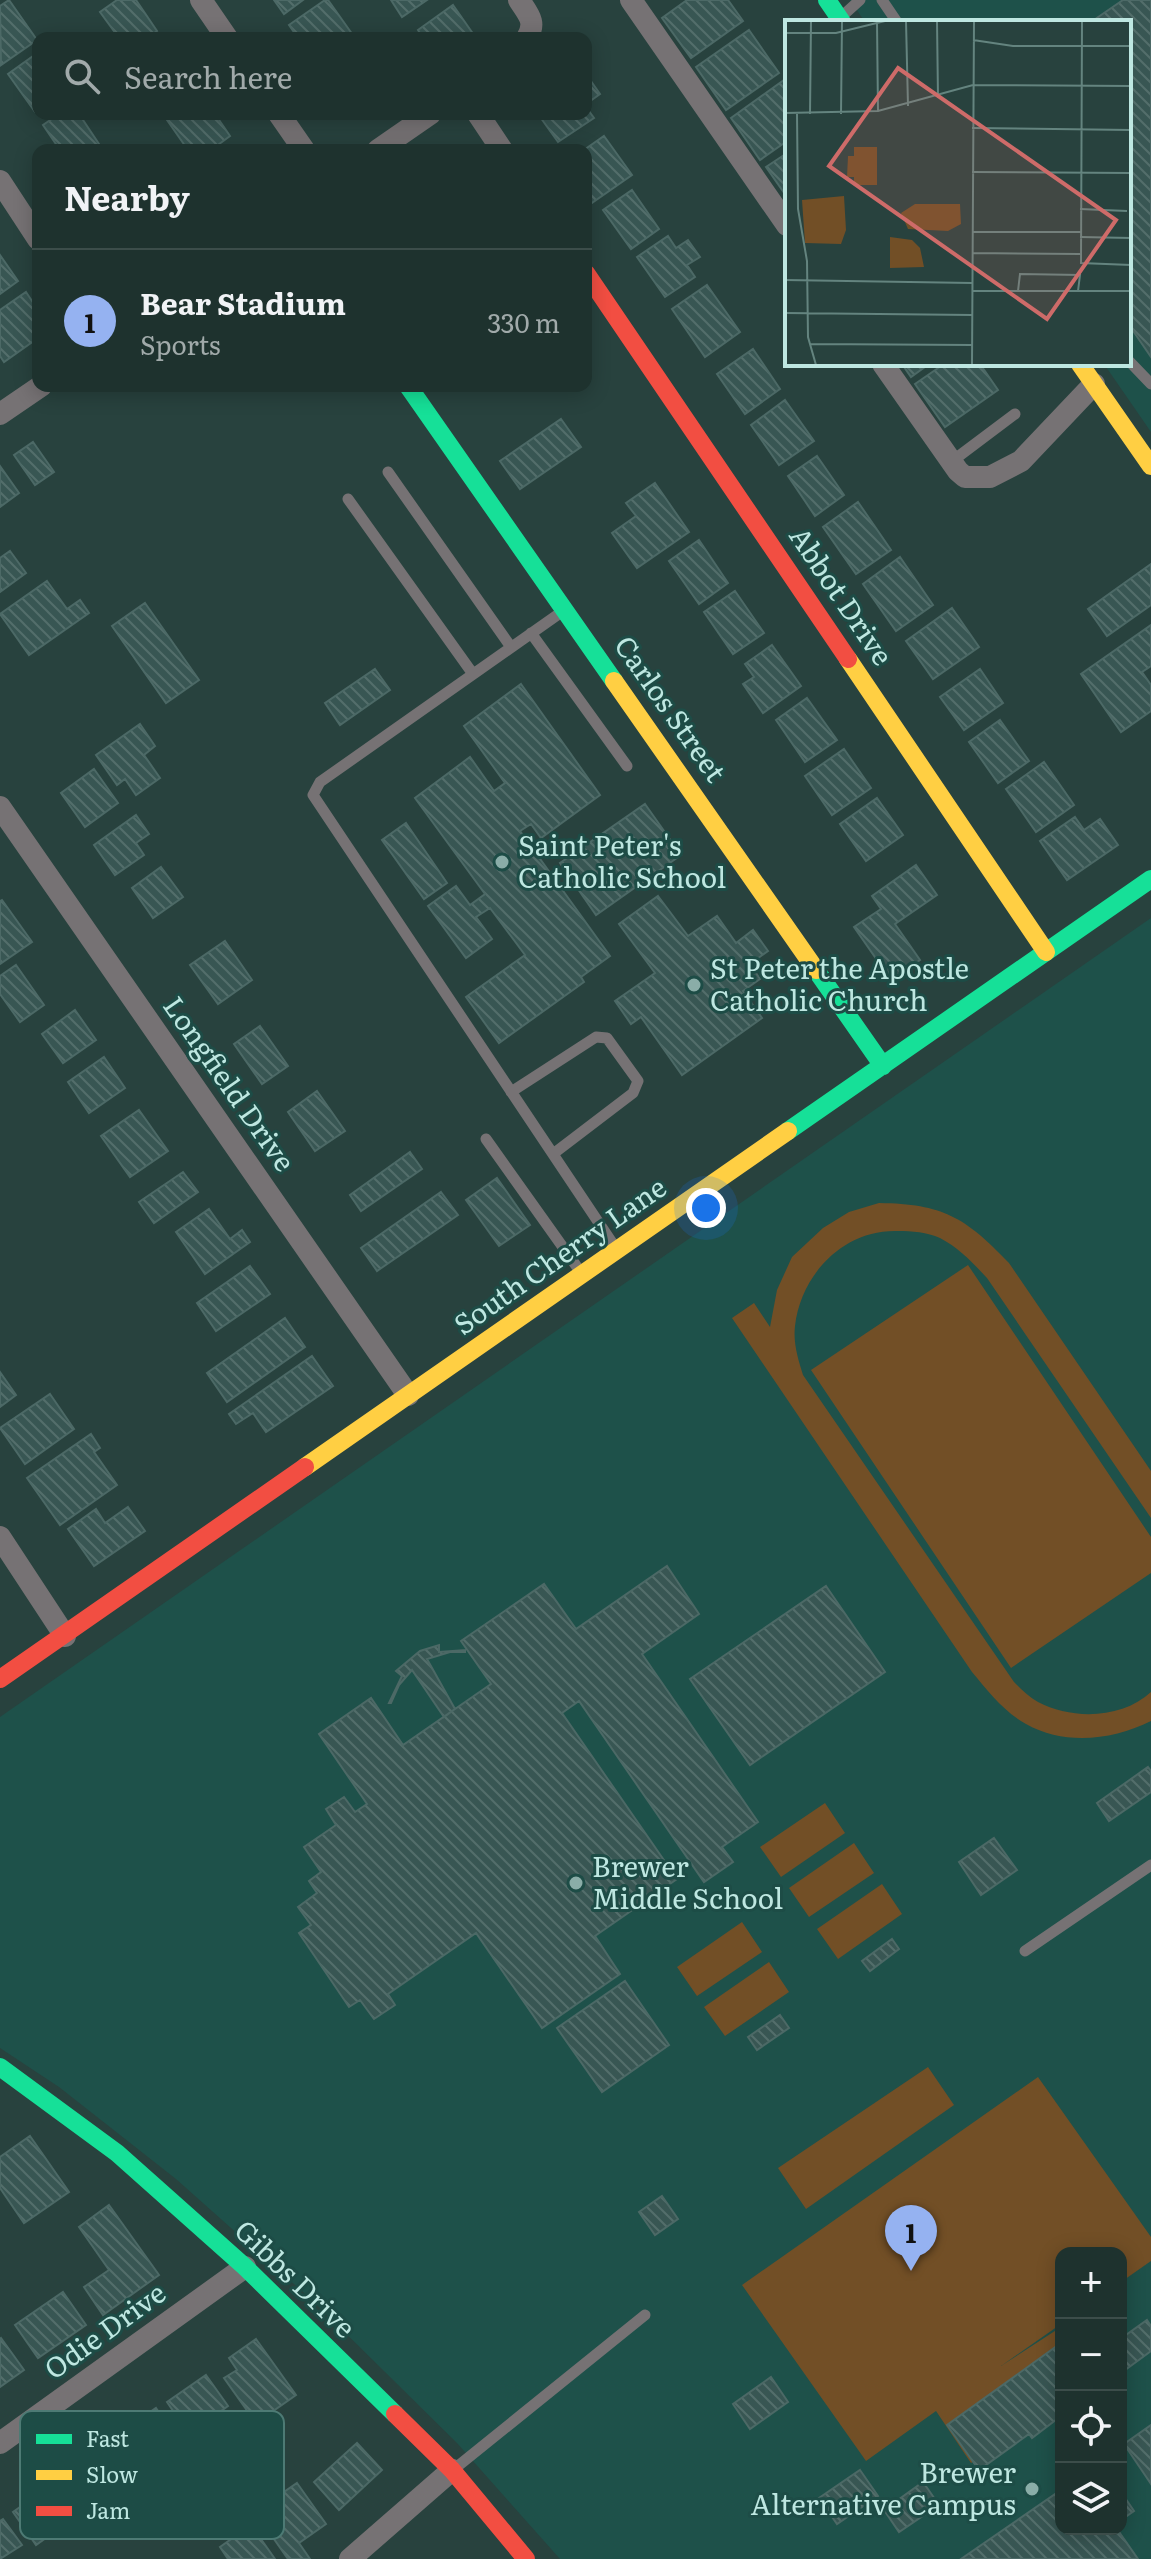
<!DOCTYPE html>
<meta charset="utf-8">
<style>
body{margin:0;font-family:Literata,serif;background:#2b3e3a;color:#f1f3f6}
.controls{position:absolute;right:24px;bottom:24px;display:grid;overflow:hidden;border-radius:16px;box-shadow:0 4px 20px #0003}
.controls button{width:72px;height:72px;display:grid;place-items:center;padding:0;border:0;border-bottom:2px solid #3c4d4a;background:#1e322e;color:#f1f3f6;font:40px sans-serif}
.you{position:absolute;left:706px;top:1208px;width:28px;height:28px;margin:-20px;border:6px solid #fff;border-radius:50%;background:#1a73e8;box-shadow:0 0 0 12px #1a73e833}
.badge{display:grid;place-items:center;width:52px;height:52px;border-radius:50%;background:#95b2f1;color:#111;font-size:26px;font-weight:700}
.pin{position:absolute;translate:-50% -66px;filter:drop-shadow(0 2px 4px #0008)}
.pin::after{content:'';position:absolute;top:42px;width:28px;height:24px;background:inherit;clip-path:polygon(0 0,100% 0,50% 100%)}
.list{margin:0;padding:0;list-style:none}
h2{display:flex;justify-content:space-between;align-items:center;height:104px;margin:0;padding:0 32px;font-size:34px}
h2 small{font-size:26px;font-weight:400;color:#a1aaaa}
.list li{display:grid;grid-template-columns:52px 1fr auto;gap:24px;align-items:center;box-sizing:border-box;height:144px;padding:0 32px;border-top:2px solid #3c4d4a}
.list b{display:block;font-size:30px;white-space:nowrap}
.list p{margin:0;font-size:26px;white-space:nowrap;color:#a1aaaa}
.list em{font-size:26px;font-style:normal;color:#a1aaaa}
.icon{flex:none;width:44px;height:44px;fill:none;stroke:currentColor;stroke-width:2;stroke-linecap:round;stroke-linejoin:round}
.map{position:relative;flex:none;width:1151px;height:2559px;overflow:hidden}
.search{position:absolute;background:#1e322e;box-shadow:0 4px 20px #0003;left:32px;top:32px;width:560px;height:88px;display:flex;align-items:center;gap:20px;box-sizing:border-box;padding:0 28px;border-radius:16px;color:#a1aaaa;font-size:30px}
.panel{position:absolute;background:#1e322e;box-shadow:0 4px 20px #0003;left:32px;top:144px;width:560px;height:248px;border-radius:16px}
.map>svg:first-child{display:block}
.built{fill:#1e514a;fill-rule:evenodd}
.garden{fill:#724f26}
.building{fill:url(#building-back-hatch);stroke:#4c6966;stroke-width:2}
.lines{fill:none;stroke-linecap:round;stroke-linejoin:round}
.lane{stroke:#767274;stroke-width:11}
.street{stroke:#767274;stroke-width:22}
.fast{stroke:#16e098;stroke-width:18}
.slow{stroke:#ffcf43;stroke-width:18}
.jam{stroke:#f24e42;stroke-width:18}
.poi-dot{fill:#8aada8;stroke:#1d4c46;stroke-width:3}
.labels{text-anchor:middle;stroke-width:6;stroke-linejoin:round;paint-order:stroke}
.street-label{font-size:28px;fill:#bee7e1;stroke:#1d4c46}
.poi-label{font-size:28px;fill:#bee7e1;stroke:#1d4c46;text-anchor:start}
.inset-road{fill:none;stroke:#64847f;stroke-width:2}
.view{fill:#ce6b69;fill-opacity:0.15;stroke:#ce6b69;stroke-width:4}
.inset-edge{fill:none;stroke:#bee7e1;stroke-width:4}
.key{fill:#1d4c46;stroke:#4d7a74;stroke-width:2}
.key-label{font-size:22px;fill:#bee7e1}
</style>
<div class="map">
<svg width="1151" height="2559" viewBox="0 0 1151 2559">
<defs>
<pattern id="building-back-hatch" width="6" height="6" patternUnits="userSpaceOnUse" patternTransform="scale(2)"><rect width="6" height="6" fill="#385653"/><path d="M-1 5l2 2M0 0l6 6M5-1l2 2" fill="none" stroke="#536e6b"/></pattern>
</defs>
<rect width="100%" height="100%" fill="#28423e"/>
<path class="built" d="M850,0H1151V432L1104,364H1129V22H865Z
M1151,918V2559H560L457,2443L312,2300L176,2179L59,2087L0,2048V1717ZM1061,2253H1121V2529H1061Z"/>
<path class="garden" d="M879,1203C943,1204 965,1217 1009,1263L1151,1471V1518L987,1278C972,1262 959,1248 940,1238C927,1232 912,1231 898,1231C844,1229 801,1274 795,1326C793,1343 798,1359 803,1375L1014,1682C1021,1689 1029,1697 1038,1702C1072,1720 1122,1719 1151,1692V1721C1113,1740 1065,1746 1026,1724C1004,1712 988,1691 972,1672L732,1318L754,1303L770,1327L777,1290L792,1257L823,1228L849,1212Z
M968,1265L1151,1537V1573L1011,1668L811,1370Z
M825,1803L845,1833L781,1877L760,1847Z
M854,1843L874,1873L809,1917L789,1888Z
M882,1884L902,1914L838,1959L817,1929Z
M742,1922L762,1952L697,1996L677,1967Z
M769,1962L789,1992L725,2036L704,2007Z
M928,2067L954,2105L806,2209L778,2168Z
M1038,2077L1151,2237V2261L1121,2282V2253H1061V2324L1001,2366L1061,2327V2402L971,2463L936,2411L866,2461L742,2285Z"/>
<path class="building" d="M9,0L37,40L1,65L0,6Z
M117,0H136L157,31L147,38H119L100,12Z
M274,0H303L284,14Z
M325,0H328L355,38H298L289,25Z
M391,0H427L402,17Z
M687,0H728L743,21L691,58L662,18Z
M1123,0H1151V357L1129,325V22H1091Z
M453,5L476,38H423L418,30Z
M749,30L779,73L726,110L696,67Z
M36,54L38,110L35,112L8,74Z
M586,74L600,94L586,104Z
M784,80L787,85V141L760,160L731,118Z
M586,107L594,118L558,142L538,114H586Z
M59,114H79L99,144L90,150H60L43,125Z
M175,114H215L230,136L211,150H188L167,120Z
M604,136L632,175L586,207V150H584Z
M787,153V197L766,167Z
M632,190L659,229L631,249L603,210Z
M668,236L676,248L688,240L700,257L687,265L695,277L665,297L637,257Z
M0,255L18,281L0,294Z
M707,285L740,332L705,357L672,309Z
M26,292L38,310V338L4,362L0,356V310Z
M753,349L780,389L745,414L717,374Z
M902,364H929L911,377Z
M944,364H980L998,390L945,427L915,384Z
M785,400L814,441L779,465L751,425Z
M561,419L581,447L520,489L500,461Z
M33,442L54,472L35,485L14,455Z
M817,456L844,495L815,516L788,476Z
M0,466L19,493L0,507Z
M655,483L689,532L637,568L612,533L636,516L626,503Z
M858,502L891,550L856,574L823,527Z
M699,540L728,583L699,604L669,561Z
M10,551L26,573L0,592V558Z
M900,557L933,605L896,631L863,584Z
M1151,564V605L1107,636L1088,609Z
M47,581L67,609L80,600L89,613L29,655L0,614Z
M735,591L764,633L733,654L704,612Z
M145,603L199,680L166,703L112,626Z
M952,608L979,647L933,679L906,641Z
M1151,625V666L1142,672L1151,685V711L1121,732L1081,674Z
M772,645L801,686L763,713L743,684L754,677L745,664Z
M375,669L390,690L340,725L325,703Z
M980,669L1003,703L964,730L940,697Z
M521,684L600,795L541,838L531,824L520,831L610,956L581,977L584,982L499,1043L466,997L525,955L490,908L476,917L492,939L466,958L428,906L456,886L470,905L485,894L415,798L470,757L494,791L505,783L464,726Z
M807,698L837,740L805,762L776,720Z
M1000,720L1029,761L998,783L969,742Z
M140,724L155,746L144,755L160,778L136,795L125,779L117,785L96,755Z
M844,749L871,788L832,815L805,776Z
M1044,762L1074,805L1036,832L1006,789Z
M94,769L118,803L85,827L61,793Z
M877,798L903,835L866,861L840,824Z
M645,804L681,855L596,915L560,863Z
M136,815L149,834L136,843L144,855L115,875L94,845Z
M1075,817L1084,830L1100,819L1118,845L1067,880L1040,841Z
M406,823L447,883L424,899L382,840Z
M916,865L937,895L895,924L920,960L891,980L854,927L881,909L872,896Z
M161,867L183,897L153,918L132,888Z
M658,896L688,936L717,916L736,943L753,930L768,951L750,964L760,979L743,991L762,1018L682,1075L641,1017L631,1024L615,1001L655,973L619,924Z
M2,900L32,942L0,964V901Z
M225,941L252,980L218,1004L190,965Z
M16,965L44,1005L20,1022L0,994V976Z
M75,1010L96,1040L63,1063L42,1034Z
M260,1026L288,1066L262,1084L234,1044Z
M104,1057L125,1088L89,1113L68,1082Z
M317,1091L345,1131L315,1151L288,1112Z
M139,1110L168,1151L130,1177L101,1136Z
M410,1152L422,1169L361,1211L350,1195Z
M183,1172L198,1192L154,1223L139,1202Z
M497,1178L530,1225L499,1246L466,1200Z
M441,1192L458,1215L377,1271L361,1248Z
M209,1209L230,1239L242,1230L250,1242L205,1274L176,1232Z
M250,1266L270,1294L216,1331L197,1303Z
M285,1318L305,1347L227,1402L207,1373Z
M312,1356L333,1386L266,1432L253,1413L236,1424L229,1414Z
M0,1372L16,1395L0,1407Z
M50,1394L74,1429L25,1464L0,1428Z
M91,1434L100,1448L94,1452L117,1485L60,1525L27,1478Z
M128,1507L145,1531L94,1566L68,1529L96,1509L105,1523Z
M667,1566L699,1614L642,1654L758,1822L722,1847L733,1862L704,1882L579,1701L562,1713L677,1879L595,1936L620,1974L542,2028L476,1933L388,1994L395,2005L374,2019L360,2000L349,2007L299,1933L311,1925L298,1907L317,1893L309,1881L321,1872L304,1847L336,1825L326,1809L344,1797L355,1812L367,1804L319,1734L371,1698L403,1745L491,1684L461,1641L544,1584L576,1629Z
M826,1586L885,1672L750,1765L690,1679Z
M439,1645V1652L465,1650V1652H450L427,1659L455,1709L444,1717L412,1670L399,1685L391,1703H389L402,1676L396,1671L420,1651Z
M1148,1767L1151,1771V1792L1109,1821L1097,1803Z
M994,1838L1017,1870L981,1895L959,1862Z
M892,1939L899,1949L870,1971L862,1961Z
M625,1981L669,2045L602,2092L557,2028Z
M780,2015L789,2028L757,2050L748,2037Z
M30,2136L69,2192L24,2223L0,2188V2157Z
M662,2196L678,2219L655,2235L639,2212Z
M109,2205L159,2275L103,2315L84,2287L109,2270L79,2227Z
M63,2292L86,2325L38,2358L15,2325Z
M1147,2320L1151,2326V2351L1121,2373V2334L1123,2337Z
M1,2338L24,2370L0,2387V2339Z
M256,2339L296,2395L256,2423L224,2378L237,2370L229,2358Z
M1061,2343V2416L1032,2438L1029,2434L979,2470L947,2425Z
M206,2375L228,2406L189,2434L167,2402Z
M771,2377L788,2402L750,2429L733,2404Z
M156,2408L179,2441L138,2469L115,2436Z
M1151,2425V2484L1124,2444Z
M357,2443L382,2470L339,2510L314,2482Z
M860,2470L878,2496L837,2524L819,2498Z
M57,2481L80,2514L36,2545L13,2512Z
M923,2482L939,2505L899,2532L884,2510Z
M297,2483L326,2524L299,2543L310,2559H288L255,2512Z
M1061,2490V2529H1117L1138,2559H961Z
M1121,2492L1134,2511L1121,2520Z
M3,2519L22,2545L0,2559V2521Z
M251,2525L275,2559H228L220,2547Z"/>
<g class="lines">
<path class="lane" d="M882,0L897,22
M840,18L860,0
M1129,361L1151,384
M951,462L1015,414
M388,472L511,647
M348,499L473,674
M563,611L320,782L313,795L617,1250
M531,633L627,766
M511,1092L596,1037L607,1038L638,1081L633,1093L553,1154
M486,1139L582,1274
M1025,1951L1151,1865
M453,2470L645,2315"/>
<path class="street" d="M201,0L227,38
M519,0C528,14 537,22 527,38
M631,0L787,225
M279,114L304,150
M478,114L502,150
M378,150L430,114
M0,181L38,239
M883,364L958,471L965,477H990L1021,461L1094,384
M0,414L41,386
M0,807L408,1395
M0,1537L65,1636
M0,2443L245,2267
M350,2559L452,2470"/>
<path class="fast" d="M827,0L842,22
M408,386L614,681
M816,970L883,1066
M788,1131L1151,879
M0,2067L117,2153L245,2267L395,2414"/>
<path class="slow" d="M1080,364L1151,466
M848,659L1046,952
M614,681L816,970
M305,1467L788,1131"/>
<path class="jam" d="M586,273L848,659
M0,1679L305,1467
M395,2414L452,2470L526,2559"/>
</g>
<g class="poi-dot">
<circle cx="502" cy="862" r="8"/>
<circle cx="694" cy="985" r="8"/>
<circle cx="576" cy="1883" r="8"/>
<circle cx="1032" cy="2489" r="8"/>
</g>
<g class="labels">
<g class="street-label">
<text transform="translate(841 596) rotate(56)" y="10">Abbot Drive</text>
<text transform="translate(670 709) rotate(55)" y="10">Carlos Street</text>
<text transform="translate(229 1084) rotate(55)" y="10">Longfield Drive</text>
<text transform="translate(560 1256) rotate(-35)" y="10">South Cherry Lane</text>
<text transform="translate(295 2279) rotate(44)" y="10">Gibbs Drive</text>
<text transform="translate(105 2331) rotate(-36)" y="10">Odie Drive</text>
</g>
<g class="poi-label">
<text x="518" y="856">Saint Peter's<tspan x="518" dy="32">Catholic School</tspan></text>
<text x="710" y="979">St Peter the Apostle<tspan x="710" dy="32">Catholic Church</tspan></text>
<text x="592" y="1877">Brewer<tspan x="592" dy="32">Middle School</tspan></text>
<text x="1016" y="2483" text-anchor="end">Brewer<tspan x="1016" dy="32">Alternative Campus</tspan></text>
</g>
</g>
<g transform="translate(785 20)">
<rect width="346" height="346" fill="#28423e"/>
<path d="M69,127H92V165H69V157H62L63,136H69ZM59,176L61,210L56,224L20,223L17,180ZM130,184H175L176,204L163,211L123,209L116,193ZM105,217L127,220L135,228L139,247L105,248Z" fill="#724f26"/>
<path class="inset-road" d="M121,1L123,86M152,1L153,78M297,1L296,243L346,245M92,2L93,91M0,13H51L100,1M188,20L228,26H346M0,93L93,91L188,65L346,66M12,94L13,189L22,241L23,317L31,345M25,94L26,1M56,94L57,1M187,108L346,110M187,152L346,153M295,189L342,191M187,212H296M295,217L346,218M187,233L295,234M0,260L187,263M187,271H346M233,271L235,254L295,255L293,271M0,293L187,295M25,324L187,325M187,345L189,1"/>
<path class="view" d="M113,48L331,200L262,299L44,146Z"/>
<rect width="346" height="346" class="inset-edge"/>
</g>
<rect x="20" y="2411" width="264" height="128" rx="12" class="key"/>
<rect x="36" y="2434" width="36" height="10" fill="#16e098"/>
<rect x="36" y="2470" width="36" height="10" fill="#ffcf43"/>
<rect x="36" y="2506" width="36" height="10" fill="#f24e42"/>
<g class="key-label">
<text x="86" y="2447">Fast</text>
<text x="86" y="2483">Slow</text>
<text x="86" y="2519">Jam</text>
</g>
</svg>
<div class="controls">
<button>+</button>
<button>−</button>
<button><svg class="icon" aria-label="locate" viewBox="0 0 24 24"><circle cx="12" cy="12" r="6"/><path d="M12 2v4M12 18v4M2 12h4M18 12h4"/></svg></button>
<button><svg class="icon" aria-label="layers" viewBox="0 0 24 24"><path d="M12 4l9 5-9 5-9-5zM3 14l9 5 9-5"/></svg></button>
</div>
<div class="you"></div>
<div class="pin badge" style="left:911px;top:2271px">1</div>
<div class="search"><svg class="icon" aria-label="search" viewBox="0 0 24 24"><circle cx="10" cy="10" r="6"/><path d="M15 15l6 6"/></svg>Search here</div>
<section class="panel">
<h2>Nearby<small></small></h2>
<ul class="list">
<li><span class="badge">1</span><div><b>Bear Stadium</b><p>Sports</p></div><em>330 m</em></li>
</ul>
</section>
</div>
